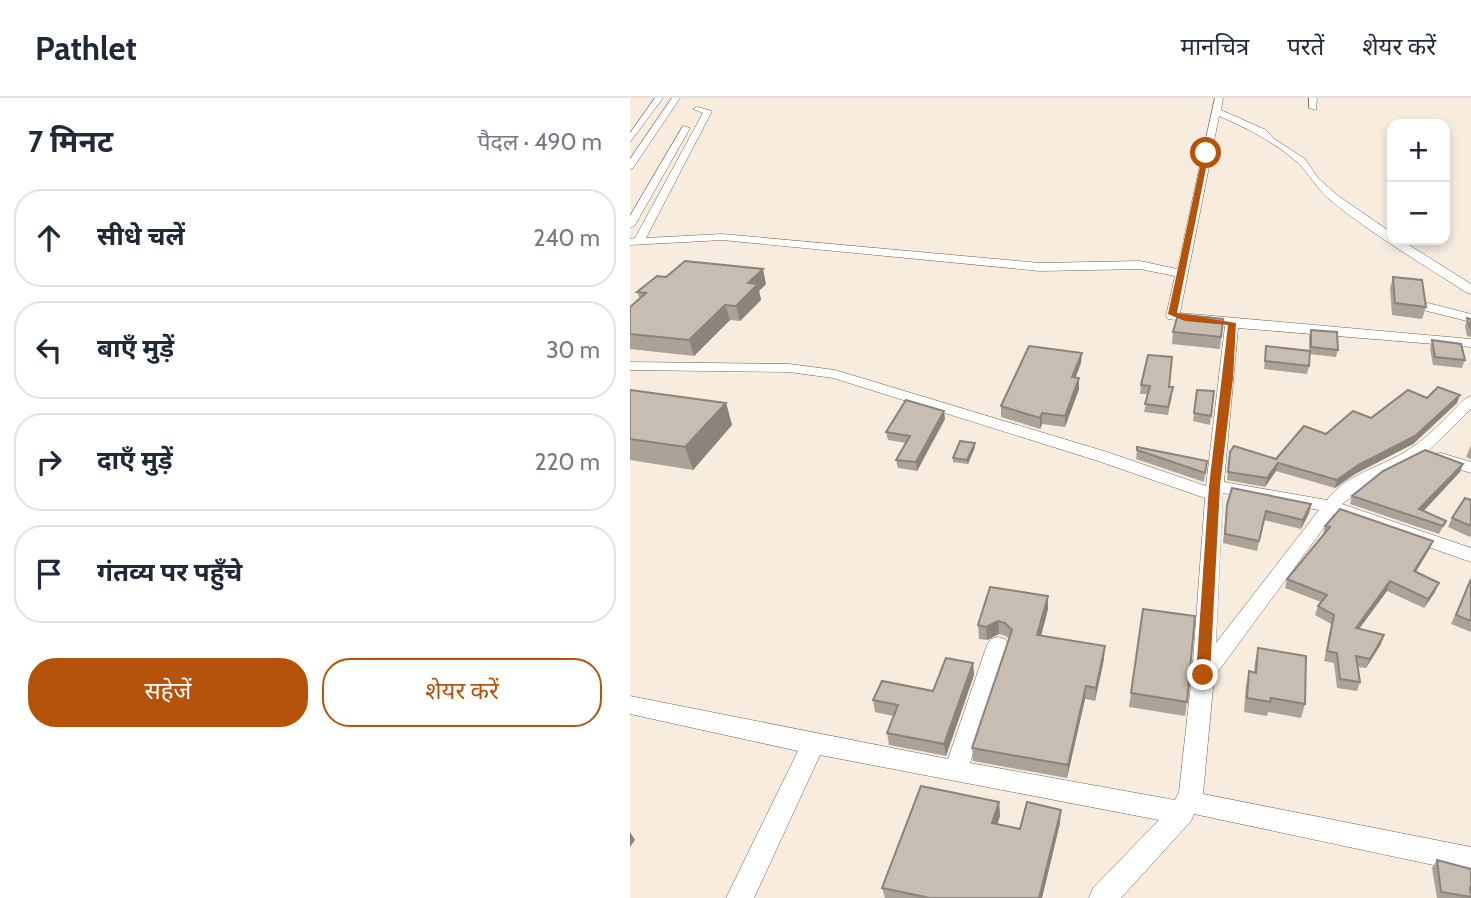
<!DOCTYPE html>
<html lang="hi">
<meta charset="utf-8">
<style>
body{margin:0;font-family:Cabin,"Noto Sans Devanagari",sans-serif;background:#f2f2f3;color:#1f2937}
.controls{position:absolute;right:21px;top:21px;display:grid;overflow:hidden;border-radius:14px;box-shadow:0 4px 10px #0003}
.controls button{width:63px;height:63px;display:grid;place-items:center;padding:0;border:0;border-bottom:2px solid #e0e1e3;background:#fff;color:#1f2937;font:35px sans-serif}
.stop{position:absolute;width:21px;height:21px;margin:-16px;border:5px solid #b45309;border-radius:50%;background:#fff}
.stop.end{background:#b45309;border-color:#fff;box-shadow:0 2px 7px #0008}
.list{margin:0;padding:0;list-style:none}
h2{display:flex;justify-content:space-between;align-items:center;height:91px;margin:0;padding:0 28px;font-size:30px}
h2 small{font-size:23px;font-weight:400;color:#747a83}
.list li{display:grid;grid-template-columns:46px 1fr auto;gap:21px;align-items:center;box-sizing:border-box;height:98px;margin:0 14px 14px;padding:0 14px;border:2px solid #e0e1e3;border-radius:28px}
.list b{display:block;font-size:26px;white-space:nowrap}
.list em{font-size:23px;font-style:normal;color:#747a83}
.actions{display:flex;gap:14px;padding:21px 28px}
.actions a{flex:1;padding:16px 0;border:2px solid #b45309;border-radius:28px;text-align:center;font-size:24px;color:#b45309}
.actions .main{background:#b45309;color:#fff}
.icon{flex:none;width:38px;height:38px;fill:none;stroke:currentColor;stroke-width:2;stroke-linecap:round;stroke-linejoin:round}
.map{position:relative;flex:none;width:841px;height:800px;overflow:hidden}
header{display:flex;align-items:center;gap:42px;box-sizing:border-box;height:98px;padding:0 35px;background:#fff;border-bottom:2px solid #e0e1e3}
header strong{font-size:33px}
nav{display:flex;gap:38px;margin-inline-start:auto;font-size:24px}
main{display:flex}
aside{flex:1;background:#fff}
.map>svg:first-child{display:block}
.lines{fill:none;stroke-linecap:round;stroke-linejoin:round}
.minor-casing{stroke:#6c6357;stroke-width:1}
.minor{fill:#fff;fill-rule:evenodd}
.wall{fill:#aba397}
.shaded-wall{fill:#8b847b}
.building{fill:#c7bdb0;stroke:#8b847b;stroke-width:2}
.route{fill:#b45309}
</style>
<header>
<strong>Pathlet</strong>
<nav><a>मानचित्र</a><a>परतें</a><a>शेयर करें</a></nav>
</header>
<main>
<aside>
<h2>7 मिनट<small>पैदल · 490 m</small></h2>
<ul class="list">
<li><svg class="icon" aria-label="ahead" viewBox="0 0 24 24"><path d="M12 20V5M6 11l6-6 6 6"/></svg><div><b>सीधे चलें</b></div><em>240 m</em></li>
<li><svg class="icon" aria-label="left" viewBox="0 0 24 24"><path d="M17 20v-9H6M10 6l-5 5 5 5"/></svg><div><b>बाएँ मुड़ें</b></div><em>30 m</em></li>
<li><svg class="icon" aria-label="right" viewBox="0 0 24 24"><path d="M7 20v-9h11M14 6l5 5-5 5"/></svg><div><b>दाएँ मुड़ें</b></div><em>220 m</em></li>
<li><svg class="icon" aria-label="arrive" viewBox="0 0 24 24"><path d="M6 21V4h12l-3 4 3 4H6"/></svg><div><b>गंतव्य पर पहुँचे</b></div></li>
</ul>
<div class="actions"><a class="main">सहेजें</a><a>शेयर करें</a></div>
</aside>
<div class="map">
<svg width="841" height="800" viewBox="0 0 841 800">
<rect width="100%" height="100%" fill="#f7ecde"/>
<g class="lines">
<g class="minor-casing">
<path id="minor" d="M25,0H33L0,44V35Z
M42,0H50L3,70L0,71V61Z
M585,0H593L591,12L636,32L643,40L675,61L688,80L707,97L762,135V142H771L841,186V196L837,195C790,164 741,136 699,101C686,90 679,75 667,64C644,44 617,30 589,18L550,215L841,241V249L608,230L594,384L697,402C718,374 757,368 784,348C803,335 819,316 836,300L841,298V311L797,354L749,379L712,406L841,450V464L704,416L584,579L573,696L841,749V775L564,716L561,723L491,800H459L463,790L529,722L190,657L124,800H96L168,653L0,616V598L318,661L357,547L361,541L368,539L375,541L379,547L340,665L545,702L549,694L562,577L575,400L465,362L203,280L159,274L0,272V264L159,266L205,272L477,354L576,388L595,228L538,221L536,218L545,178L510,171L410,173L92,142L0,147V141L5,140L73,15L63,11L67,9L82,13L16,140L92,136L410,165L510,163L547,171ZM593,395L689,412L586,545Z
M679,0H687L686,12L679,10Z
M53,28L60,30L5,127L0,130V118Z
M798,205L841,216V224L793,212L792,209Z
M811,355L841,364V375L805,364L803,360L805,356Z"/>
</g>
<use href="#minor" class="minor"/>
</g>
<path class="wall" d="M763,179L796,209L792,221L762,217L760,190Z
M136,186L129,193L131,202L110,223L100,222L64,258L0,251V209L10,201L7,194Z
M837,220L841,221V239L837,238L835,228Z
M593,221L590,251L542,246L543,234Z
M681,232L708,252L706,259L679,256V268L677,276L634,271L636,248L679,253V238Z
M802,242L835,262L832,270L803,267L800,251Z
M451,265L446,279L449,280V291L435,329L412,326L410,331L371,319V308Z
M511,287L539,289L542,298L538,317L514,314L518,296H510Z
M0,292L96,305L102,327L63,372L0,362Z
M567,292L584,293L580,327L563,323Z
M797,300L827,305L783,346L725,376L705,390L646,373L635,389L597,382L600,354L646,361L696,336Z
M315,321L287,373L268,370L266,362L276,345L258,342L256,334Z
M345,345V349L338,366L323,364V360Z
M841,347V361L836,359Z
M507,352L577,363L574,384L506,361Z
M830,374L793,413L816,423L809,436L720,406L722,398Z
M841,402V437L840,439L818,429L822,420Z
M681,406L679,415L671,431L634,422L627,453L593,445L597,407Z
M695,428L803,443L799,452L786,474L805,494L794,510L757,493L729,531L751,546L736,570L727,569L730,584L727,593L707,590L704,565L694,563L701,526L685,517L688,508L691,504L655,490L657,481L693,437Z
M841,481V534L821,526Z
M418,511L411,537L474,561L465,603L455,601L437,680L343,663L342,650L379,541L376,538L369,536L357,542L349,541L348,527Z
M628,550L675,606L671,620L638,614L637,618L614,614L616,587L619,573L624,574L625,564Z
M343,565L344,577L316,658L259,647L257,635L263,618L245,614L243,602L303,593Z
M501,595L557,604L555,618L499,609Z
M369,704L370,718L367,726L390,731L430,725L412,800H255L252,790Z
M807,762L841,771V800H807L802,770Z"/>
<path class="shaded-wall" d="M133,171L136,186L129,193L131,202L110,223L106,208L118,185Z
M95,207L100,222L64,258L59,242Z
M452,255L451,265L441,290L442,279Z
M449,280V291L435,329V318Z
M830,297L827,305L783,346L725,376L705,390L707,382Z
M96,305L102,327L63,372L55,349Z
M314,313L315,321L287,373L286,364Z
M412,315V326L410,331V320Z
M345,345V349L338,366L337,362Z
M648,365L646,373L635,389L637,380Z
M833,366L830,374L787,420L789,411Z
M681,406L679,415L671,431L673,422Z
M803,443L799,452L780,482L784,473Z
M760,483L757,493L723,539L726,530Z
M809,485L805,494L794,510L798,501Z
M418,498V511L408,550L407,537Z
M368,523L369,536L357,542L356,529Z
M754,537L751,546L736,570L740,561Z
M475,548L474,561L465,603L466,590Z
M343,565L344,577L316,658L314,646Z
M456,588L455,601L437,680L438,667Z
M369,704L370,718L364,738L362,725Z
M431,712L430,725L412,800H409Z
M0,734L5,742L0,749Z"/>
<path class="building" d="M55,163L133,171L118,185L128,186L106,208L95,207L59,242L0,236V209L16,195L7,194L27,178L36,179Z
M763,179L792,182L796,209L765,205Z
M548,216L593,221L591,239L543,234Z
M837,220L841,221V230H840Z
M681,232L707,234L708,252L681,249Z
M802,242L831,246L835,262L805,259Z
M399,248L452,255L442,279L449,280L435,318L412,315L410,320L371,308Z
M636,248L680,253L679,268L635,263Z
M518,257L542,259L539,289H543L538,309L515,306L520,288L511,287Z
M808,289L830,297L785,338L728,367L707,382L648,365L637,380L598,374L600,354L604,348L646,361L674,328L696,336L723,313L741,320L778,292L797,300Z
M0,292L96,305L55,349L0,341Z
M567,292L584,293L581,318L564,315Z
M276,302L314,313L286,364L266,362L280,338L256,334Z
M330,343L345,345L337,362L323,360Z
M507,349L577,363L575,375L507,352Z
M795,352L833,366L789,411L816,423L813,428L722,398L753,373Z
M602,390L681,406L673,422L636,413L629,443L595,436L597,407Z
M835,400L841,402V428L822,420Z
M710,411L803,443L784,473L809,485L798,501L760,483L726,530L754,537L740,561L726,558L730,584L710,581L707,555L697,553L704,517L688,508L697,497L657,481L700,429L695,428Z
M841,481V523L826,517Z
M360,489L418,498L407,537L475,548L466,590L456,588L438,667L342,650L382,532L375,525L368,523L356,529L348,527Z
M513,511L565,518L557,604L501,595Z
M628,550L676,558L675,606L641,600L640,604L617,600L619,573L626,575Z
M316,560L343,565L314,646L257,635L268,607L243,602L252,583L303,593Z
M291,688L369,704L362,725L390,731L397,704L431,712L409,800H300L252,790Z
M807,762L841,771V789H840L841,799L811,794Z"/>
<path class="route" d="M576,53L579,55L547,215L606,225L603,280L590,388L580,577L573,583L566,577L579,388L598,227L555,223L538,216L573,55Z"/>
</svg>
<div class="controls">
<button>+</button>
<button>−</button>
</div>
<div class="stop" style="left:576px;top:55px"></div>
<div class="stop end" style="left:573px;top:577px"></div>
</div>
</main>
